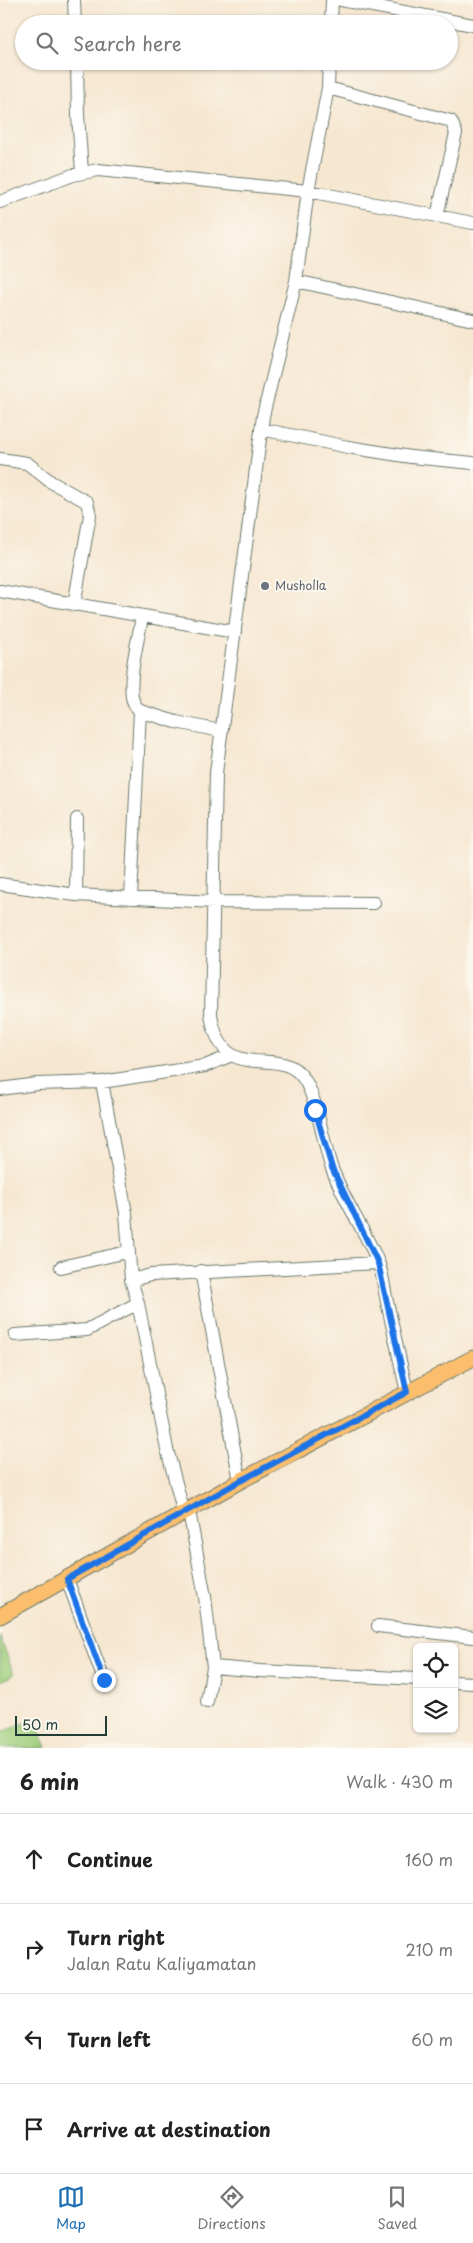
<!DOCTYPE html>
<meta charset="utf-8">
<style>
body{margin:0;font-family:"Playpen Sans",sans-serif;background:#f6f6f6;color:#222}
.controls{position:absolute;right:15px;bottom:15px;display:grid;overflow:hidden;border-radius:8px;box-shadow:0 1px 4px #0004}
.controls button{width:45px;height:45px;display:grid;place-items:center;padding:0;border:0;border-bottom:1px solid #e0e0e0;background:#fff;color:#222;font:25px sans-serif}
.scale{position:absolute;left:15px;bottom:12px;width:92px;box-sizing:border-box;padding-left:5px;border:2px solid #1f3d34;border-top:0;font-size:14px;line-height:18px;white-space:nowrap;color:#1f3d34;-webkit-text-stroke:4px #fbf7ec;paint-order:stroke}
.stop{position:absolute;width:15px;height:15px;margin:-11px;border:4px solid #1a73e8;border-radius:50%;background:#fff}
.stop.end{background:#1a73e8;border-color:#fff;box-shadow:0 1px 5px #0008}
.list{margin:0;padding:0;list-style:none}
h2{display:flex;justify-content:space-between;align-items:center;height:65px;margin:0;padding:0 20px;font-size:21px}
h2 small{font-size:16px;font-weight:400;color:#767676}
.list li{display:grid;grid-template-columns:32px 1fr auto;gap:15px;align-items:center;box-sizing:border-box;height:90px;padding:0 20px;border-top:1px solid #e0e0e0}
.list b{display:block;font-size:19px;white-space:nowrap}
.list p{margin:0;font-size:16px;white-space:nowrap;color:#767676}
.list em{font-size:16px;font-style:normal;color:#767676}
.icon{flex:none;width:28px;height:28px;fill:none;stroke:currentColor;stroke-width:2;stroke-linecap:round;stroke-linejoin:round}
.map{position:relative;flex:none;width:473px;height:1748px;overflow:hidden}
.search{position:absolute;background:#fff;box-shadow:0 1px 4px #0004;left:15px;right:15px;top:15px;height:55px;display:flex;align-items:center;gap:12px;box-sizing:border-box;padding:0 18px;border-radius:28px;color:#767676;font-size:19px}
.sheet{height:425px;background:#fff}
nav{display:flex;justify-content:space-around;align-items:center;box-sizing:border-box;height:70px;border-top:1px solid #e0e0e0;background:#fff;font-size:14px;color:#767676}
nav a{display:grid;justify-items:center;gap:2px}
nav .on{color:#1f6fb2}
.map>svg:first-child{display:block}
.green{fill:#9fcf7d;stroke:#5f8658}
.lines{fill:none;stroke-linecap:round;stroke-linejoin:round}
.minor-casing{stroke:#6a786b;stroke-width:14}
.major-casing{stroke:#6a786b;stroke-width:17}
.minor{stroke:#fff;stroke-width:12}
.major{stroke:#fabe6d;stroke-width:15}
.route{stroke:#1a73e8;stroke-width:6}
.worship-dot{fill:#6b7280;stroke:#fbf7ec;stroke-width:2}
.labels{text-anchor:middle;stroke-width:4;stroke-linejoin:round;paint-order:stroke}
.worship-label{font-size:12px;fill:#5b616d;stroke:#fbf7ec;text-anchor:start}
</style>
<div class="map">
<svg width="473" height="1748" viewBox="0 0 473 1748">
<rect width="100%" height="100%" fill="#fbf7ec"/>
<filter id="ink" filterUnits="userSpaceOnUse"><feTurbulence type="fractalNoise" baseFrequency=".02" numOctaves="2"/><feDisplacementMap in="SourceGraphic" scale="10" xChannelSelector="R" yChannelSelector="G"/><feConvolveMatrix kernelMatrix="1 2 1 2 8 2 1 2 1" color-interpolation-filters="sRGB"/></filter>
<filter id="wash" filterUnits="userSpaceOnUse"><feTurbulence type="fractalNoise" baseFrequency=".0096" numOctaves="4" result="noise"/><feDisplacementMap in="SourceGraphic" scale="20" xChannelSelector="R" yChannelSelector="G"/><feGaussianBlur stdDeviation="1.12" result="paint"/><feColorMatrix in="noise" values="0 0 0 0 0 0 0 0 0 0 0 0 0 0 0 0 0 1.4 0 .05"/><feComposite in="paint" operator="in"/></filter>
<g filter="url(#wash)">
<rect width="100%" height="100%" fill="#f6e7d1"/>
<path class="green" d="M0,1636L14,1675L0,1681Z
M35,1719L46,1748H0V1733Z"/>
</g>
<g filter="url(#ink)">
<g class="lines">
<g class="minor-casing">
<path id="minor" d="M74,0L75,24
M341,0L473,25
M331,24L332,0
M77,61L78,115L82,172
M329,61L328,88L308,191L296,281L263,416L216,773L211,1015C223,1090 280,1041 304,1079C317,1098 323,1142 331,1166C343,1199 364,1229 378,1262C383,1274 384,1289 387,1302C394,1332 400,1362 407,1392
M328,88L451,121L456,133L437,216
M0,202L73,175L98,170L308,191L473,223
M296,281L473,320
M261,429L348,447L411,457L473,463
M0,459L27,463L51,482L87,502L90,515L74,605
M0,591L235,632
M140,711L176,722L221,731
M0,884L76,895L214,902L374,903
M76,895L77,819
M131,898L140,711C136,707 133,703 132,697C129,673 138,641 142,617
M102,1082L126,1213L131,1280
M0,1089L37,1084L102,1082L205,1066L232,1055
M61,1267L127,1252
M201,1271L240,1481
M15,1335L87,1330L138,1303
M189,1511L205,1597L213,1667L207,1702
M184,1514L167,1449L138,1303L131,1280L151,1275L378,1263
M67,1579L104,1680
M378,1626L473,1637
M213,1667L261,1671L417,1679
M454,1682L473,1683"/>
</g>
<g class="major-casing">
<path id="major" d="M0,1616L240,1481L473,1358"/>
</g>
<use href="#minor" class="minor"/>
<use href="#major" class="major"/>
</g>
</g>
<g class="lines" filter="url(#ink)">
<path class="route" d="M104,1680L67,1579L240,1481L407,1392L378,1263L332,1168L315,1110"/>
</g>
<circle class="worship-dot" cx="265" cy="586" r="5"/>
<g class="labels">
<g class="worship-label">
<text x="275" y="590">Musholla</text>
</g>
</g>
</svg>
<div class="controls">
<button><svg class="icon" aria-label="locate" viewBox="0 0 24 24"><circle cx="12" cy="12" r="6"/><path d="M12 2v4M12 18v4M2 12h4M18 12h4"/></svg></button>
<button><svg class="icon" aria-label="layers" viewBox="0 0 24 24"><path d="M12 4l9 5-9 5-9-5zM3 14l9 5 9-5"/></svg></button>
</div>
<div class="scale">50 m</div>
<div class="stop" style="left:315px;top:1110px"></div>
<div class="stop end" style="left:104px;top:1680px"></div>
<div class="search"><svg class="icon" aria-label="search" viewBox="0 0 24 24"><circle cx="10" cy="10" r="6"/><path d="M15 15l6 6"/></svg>Search here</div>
</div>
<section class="sheet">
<h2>6 min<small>Walk · 430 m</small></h2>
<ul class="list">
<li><svg class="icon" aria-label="ahead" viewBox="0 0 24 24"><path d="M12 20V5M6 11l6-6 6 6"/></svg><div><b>Continue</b></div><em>160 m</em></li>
<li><svg class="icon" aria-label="right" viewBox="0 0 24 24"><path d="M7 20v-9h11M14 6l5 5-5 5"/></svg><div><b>Turn right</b><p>Jalan Ratu Kaliyamatan</p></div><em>210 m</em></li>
<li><svg class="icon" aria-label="left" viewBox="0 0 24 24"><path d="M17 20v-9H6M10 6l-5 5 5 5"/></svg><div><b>Turn left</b></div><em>60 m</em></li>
<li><svg class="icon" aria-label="arrive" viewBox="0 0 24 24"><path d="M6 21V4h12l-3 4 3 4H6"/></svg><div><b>Arrive at destination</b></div></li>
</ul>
</section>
<nav>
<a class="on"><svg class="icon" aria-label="map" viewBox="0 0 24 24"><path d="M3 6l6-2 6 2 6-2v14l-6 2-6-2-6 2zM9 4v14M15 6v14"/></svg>Map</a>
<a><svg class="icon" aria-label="directions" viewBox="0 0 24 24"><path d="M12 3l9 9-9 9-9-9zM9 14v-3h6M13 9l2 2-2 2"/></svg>Directions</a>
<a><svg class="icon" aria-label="saved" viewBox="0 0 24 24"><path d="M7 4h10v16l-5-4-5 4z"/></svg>Saved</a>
</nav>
